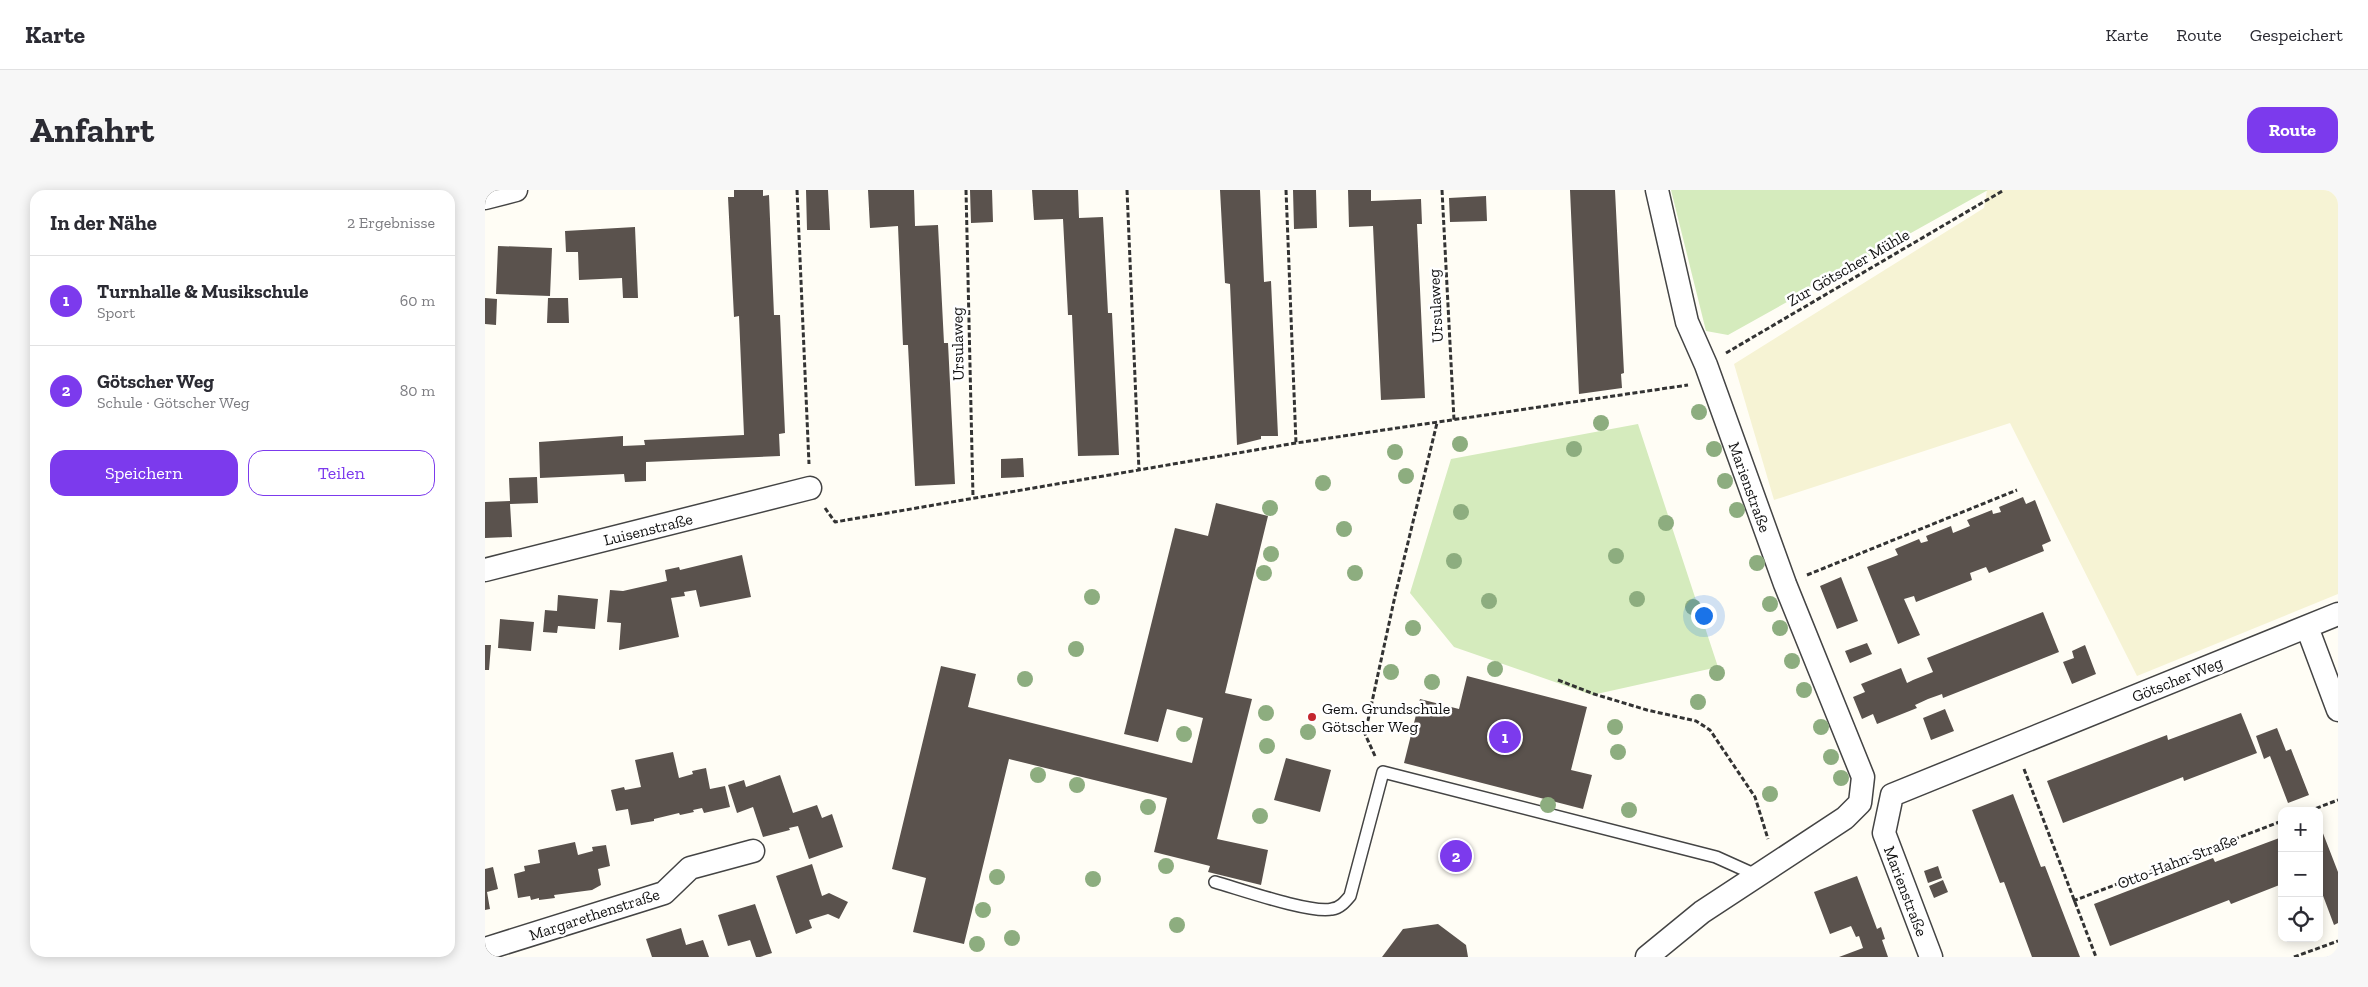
<!DOCTYPE html>
<html lang="de">
<meta charset="utf-8">
<style>
body{margin:0;font-family:"Zilla Slab",serif;background:#f7f7f7;color:#2b2b33}
.controls{position:absolute;right:15px;bottom:15px;display:grid;overflow:hidden;border-radius:10px;box-shadow:0 2px 12px #0003}
.controls button{width:45px;height:45px;display:grid;place-items:center;padding:0;border:0;border-bottom:1px solid #e1e1e2;background:#fff;color:#2b2b33;font:25px sans-serif}
.you{position:absolute;left:1218px;top:425px;width:18px;height:18px;margin:-12px;border:4px solid #fff;border-radius:50%;background:#1a73e8;box-shadow:0 0 0 8px #1a73e833}
.badge{display:grid;place-items:center;width:32px;height:32px;border-radius:50%;background:#7c3aed;color:#fff;font-size:16px;font-weight:700}
.pin{position:absolute;translate:-50% -50%;border:2px solid #fff;box-shadow:0 1px 5px #0006}
.list{margin:0;padding:0;list-style:none}
h2{display:flex;justify-content:space-between;align-items:center;height:65px;margin:0;padding:0 20px;font-size:21px}
h2 small{font-size:16px;font-weight:400;color:#7c7c81}
.list li{display:grid;grid-template-columns:32px 1fr auto;gap:15px;align-items:center;box-sizing:border-box;height:90px;padding:0 20px;border-top:1px solid #e1e1e2}
.list b{display:block;font-size:19px;white-space:nowrap}
.list p{margin:0;font-size:16px;white-space:nowrap;color:#7c7c81}
.list em{font-size:16px;font-style:normal;color:#7c7c81}
.actions{display:flex;gap:10px;padding:15px 20px}
.actions a{flex:1;padding:11px 0;border:1px solid #7c3aed;border-radius:15px;text-align:center;font-size:18px;color:#7c3aed}
.actions .main{background:#7c3aed;color:#fff}
.icon{flex:none;width:28px;height:28px;fill:none;stroke:currentColor;stroke-width:2;stroke-linecap:round;stroke-linejoin:round}
.map{position:relative;flex:none;width:1853px;height:767px;overflow:hidden;border-radius:15px}
header{display:flex;align-items:center;gap:30px;box-sizing:border-box;height:70px;padding:0 25px;background:#fff;border-bottom:1px solid #e1e1e2}
header strong{font-size:24px}
nav{display:flex;gap:28px;margin-inline-start:auto;font-size:18px}
.intro{display:flex;align-items:center;justify-content:space-between;box-sizing:border-box;height:120px;padding:0 30px}
h1{margin:0;font-size:35px}
.button{padding:12px 22px;border-radius:15px;background:#7c3aed;color:#fff;font-size:18px;font-weight:700}
main{display:flex;gap:30px;padding:0 30px}
aside{flex:1;background:#fff;border-radius:15px;box-shadow:0 2px 12px #0003}
.map>svg:first-child{display:block}
.farmland{fill:#f6f3d4}
.green{fill:#d5ebbd}
.building{fill:#5a524d}
.lines{fill:none;stroke-linecap:round;stroke-linejoin:round}
.service-casing{stroke:#444;stroke-width:14}
.minor-casing{stroke:#444;stroke-width:25}
.path{stroke:#333;stroke-width:3;stroke-dasharray:5 2.5;stroke-linecap:butt}
.service{stroke:#fff;stroke-width:11}
.minor{stroke:#fff;stroke-width:22}
.tree{fill:#8dad7f}
.poi-dot{fill:#c4262e;stroke:#fff;stroke-width:2}
.labels{text-anchor:middle;stroke-width:5;stroke-linejoin:round;paint-order:stroke}
.street-label{font-size:16px;fill:#111;stroke:#fff}
.poi-label{font-size:16px;fill:#111;stroke:#fff;text-anchor:start}
</style>
<header>
<strong>Karte</strong>
<nav><a>Karte</a><a>Route</a><a>Gespeichert</a></nav>
</header>
<div class="intro"><h1>Anfahrt</h1><a class="button">Route</a></div>
<main>
<aside>
<h2>In der Nähe<small>2 Ergebnisse</small></h2>
<ul class="list">
<li><span class="badge">1</span><div><b>Turnhalle &amp; Musikschule</b><p>Sport</p></div><em>60 m</em></li>
<li><span class="badge">2</span><div><b>Götscher Weg</b><p>Schule · Götscher Weg</p></div><em>80 m</em></li>
</ul>
<div class="actions"><a class="main">Speichern</a><a>Teilen</a></div>
</aside>
<div class="map">
<svg width="1853" height="767" viewBox="0 0 1853 767">
<rect width="100%" height="100%" fill="#fffdf5"/>
<path class="farmland" d="M1502,0H1853V404L1652,486L1525,233L1289,310L1249,174L1499,18Z"/>
<path class="green" d="M1186,0H1503L1243,145L1221,141Z
M1153,234L1233,477L1107,505L969,457L925,403L966,269Z"/>
<path class="building" d="M249,0H278V6L284,5L289,125H295L300,243L294,244L295,266L161,272V291L140,292L139,284L55,288L54,252L138,246V256L160,255L159,250L259,245L254,126L249,127L243,7H249Z
M321,0H343L345,40H322Z
M383,0H429L430,36L453,35L459,153H463L470,294L430,296L423,155H418L413,36L385,38Z
M485,0H507L508,32L486,33Z
M547,0H593L594,28L618,27L623,123H627L634,265L593,266L587,125H583L578,29L549,30Z
M735,0H775L779,92L786,91L793,246H776V249L752,255L745,94L740,93Z
M808,0H831L832,38L809,39Z
M863,0H886V11L936,9L937,34H932L940,208L896,210L888,36L864,37Z
M1085,0H1130L1139,183L1136,184L1137,198L1094,204Z
M1001,6L1002,31L965,32L964,8Z
M150,37L153,108H138L137,88L94,90L93,62H81L80,41Z
M13,56L67,58L65,106L11,104Z
M0,108L12,109L11,135L0,134Z
M63,108H83L84,133H62Z
M538,268L539,287L516,288V269Z
M52,287L53,313L25,314L27,347L0,348V312L25,311L24,288Z
M1538,307L1541,314L1550,310L1566,351L1557,355L1559,361L1504,383L1501,377L1485,383L1487,390L1431,412L1429,406L1419,409L1435,445L1413,454L1382,377L1413,365L1410,359L1434,349L1436,353L1443,351L1441,346L1466,336L1468,343L1485,336L1482,330L1507,320L1508,324L1516,322L1514,317Z
M731,313L783,326L740,503L767,509L732,649L783,660L776,695L723,682L725,676L669,662L682,608L524,569L479,754L428,742L441,688L407,679L456,476L491,484L483,517L707,573L718,528L682,519L673,552L639,544L690,338L723,346Z
M257,365L266,407L215,417L211,400L199,402L200,406L186,408L194,447L134,460L136,433L122,432L125,400L138,401L182,391L180,380L194,377L195,380Z
M1356,387L1373,431L1352,439L1335,396Z
M73,405L113,409L110,439L73,436L72,443L58,442L60,420L72,421Z
M1558,422L1574,462L1458,508L1457,504L1443,509L1430,515L1432,518L1392,534L1388,524L1377,529L1368,507L1380,502L1376,494L1416,478L1422,493L1428,490L1448,482L1442,468Z
M15,429L49,432L46,461L13,458Z
M1382,453L1387,464L1365,473L1360,461Z
M0,455H6L4,480H0Z
M1600,455L1611,484L1587,494L1578,472L1589,468L1587,461Z
M982,486L1102,517L1086,580L1107,585L1098,619L919,573L935,509L974,519Z
M1460,519L1469,541L1446,550L1438,528Z
M1756,523L1772,563L1699,591L1698,587L1578,633L1562,591L1682,545L1683,550Z
M1792,538L1801,561L1806,559L1824,605L1803,613L1785,566L1779,569L1771,546Z
M188,562L194,588L208,584L207,581L221,578L225,599L240,596L245,617L219,623L217,618L208,620L209,622L195,625L194,623L169,629V631L146,635L143,619L131,621L126,600L139,597L140,600L156,597L150,570Z
M801,568L846,580L835,622L789,610Z
M295,585L308,623L332,615L337,628L347,624L358,657L324,669L313,636L304,638L305,640L278,647L268,617L252,623L243,595L259,590L261,597Z
M1528,604L1556,677L1560,676L1595,767H1547L1519,692L1515,693L1487,620Z
M1834,633L1853,682V733L1849,735L1834,695Z
M1797,647V694L1746,714L1744,710L1625,756L1609,714L1728,668L1730,672Z
M90,652L93,665L108,661L107,657L121,655L125,676L113,679L116,695L107,700L69,705L70,708L54,710V708L46,710L45,706L33,708L29,684L40,681L39,676L55,673L53,660Z
M327,674L337,706L344,703L363,712L354,729L343,724L324,730L327,738L311,744L291,686Z
M1453,676L1457,688L1443,693L1439,681Z
M8,677L13,699L2,702L5,719L0,720V679Z
M1372,686L1392,739L1396,737L1400,749L1397,750L1403,767H1354L1378,758L1374,746L1371,747L1366,736L1345,744L1329,702Z
M1458,690L1463,702L1449,708L1444,696Z
M270,714L287,763L275,767H271L265,750L243,756L233,725Z
M953,734L981,755L983,767H897L918,739Z
M196,738L201,755L218,750L224,767H167L161,749Z
M1853,763V767H1842Z"/>
<g class="lines">
<g class="service-casing">
<path id="service" d="M730,692C755,699 826,724 847,719C855,718 860,712 865,706L898,582L1231,667L1271,685"/>
</g>
<g class="minor-casing">
<path id="minor" d="M0,8L31,0
M0,380L325,298
M1822,437L1853,520
M0,759L179,703L205,678L268,661
M1162,767L1217,722L1360,628L1375,613L1378,587L1300,394L1221,175L1202,132L1172,0
M1446,767L1399,643L1407,605L1853,424"/>
</g>
<path class="path" d="M312,0L324,274
M481,0L488,307
M642,0L654,281
M801,0L811,253
M957,0L969,230
M1241,163L1519,0
M340,318L350,332L811,253L1203,195
M1322,385L1532,300
M1073,490L1109,504L1162,520L1211,531L1225,540L1270,607L1283,649
M890,566L880,544L910,406L952,233
M1539,579L1611,767
M1824,621L1853,610
M1588,711L1797,631
M1809,767L1853,751"/>
<use href="#service" class="service"/>
<use href="#minor" class="minor"/>
</g>
<g class="tree">
<circle cx="1214" cy="222" r="8"/>
<circle cx="1116" cy="233" r="8"/>
<circle cx="975" cy="254" r="8"/>
<circle cx="1089" cy="259" r="8"/>
<circle cx="1229" cy="259" r="8"/>
<circle cx="910" cy="262" r="8"/>
<circle cx="921" cy="286" r="8"/>
<circle cx="1240" cy="291" r="8"/>
<circle cx="838" cy="293" r="8"/>
<circle cx="785" cy="318" r="8"/>
<circle cx="1252" cy="320" r="8"/>
<circle cx="976" cy="322" r="8"/>
<circle cx="1181" cy="333" r="8"/>
<circle cx="859" cy="339" r="8"/>
<circle cx="786" cy="364" r="8"/>
<circle cx="1131" cy="366" r="8"/>
<circle cx="969" cy="371" r="8"/>
<circle cx="1272" cy="373" r="8"/>
<circle cx="779" cy="383" r="8"/>
<circle cx="870" cy="383" r="8"/>
<circle cx="607" cy="407" r="8"/>
<circle cx="1152" cy="409" r="8"/>
<circle cx="1004" cy="411" r="8"/>
<circle cx="1285" cy="414" r="8"/>
<circle cx="1208" cy="417" r="8"/>
<circle cx="928" cy="438" r="8"/>
<circle cx="1295" cy="438" r="8"/>
<circle cx="591" cy="459" r="8"/>
<circle cx="1307" cy="471" r="8"/>
<circle cx="1010" cy="479" r="8"/>
<circle cx="906" cy="482" r="8"/>
<circle cx="1232" cy="483" r="8"/>
<circle cx="540" cy="489" r="8"/>
<circle cx="947" cy="492" r="8"/>
<circle cx="1319" cy="500" r="8"/>
<circle cx="1213" cy="512" r="8"/>
<circle cx="781" cy="523" r="8"/>
<circle cx="1130" cy="537" r="8"/>
<circle cx="1336" cy="537" r="8"/>
<circle cx="823" cy="542" r="8"/>
<circle cx="699" cy="544" r="8"/>
<circle cx="782" cy="556" r="8"/>
<circle cx="1133" cy="562" r="8"/>
<circle cx="1346" cy="567" r="8"/>
<circle cx="553" cy="585" r="8"/>
<circle cx="1356" cy="588" r="8"/>
<circle cx="592" cy="595" r="8"/>
<circle cx="1285" cy="604" r="8"/>
<circle cx="1063" cy="615" r="8"/>
<circle cx="663" cy="617" r="8"/>
<circle cx="1144" cy="620" r="8"/>
<circle cx="775" cy="626" r="8"/>
<circle cx="681" cy="676" r="8"/>
<circle cx="512" cy="687" r="8"/>
<circle cx="608" cy="689" r="8"/>
<circle cx="498" cy="720" r="8"/>
<circle cx="692" cy="735" r="8"/>
<circle cx="527" cy="748" r="8"/>
<circle cx="492" cy="754" r="8"/>
</g>
<circle class="poi-dot" cx="827" cy="527" r="5"/>
<g class="labels">
<g class="street-label">
<text transform="translate(1363 77) rotate(-30)" y="6">Zur Götscher Mühle</text>
<text transform="translate(950 116) rotate(-93)" y="6">Ursulaweg</text>
<text transform="translate(472 154) rotate(-91)" y="6">Ursulaweg</text>
<text transform="translate(1265 297) rotate(70)" y="6">Marienstraße</text>
<text transform="translate(163 339) rotate(-14)" y="6">Luisenstraße</text>
<text transform="translate(1692 489) rotate(-22)" y="6">Götscher Weg</text>
<text transform="translate(1692 671) rotate(-21)" y="6">Otto-Hahn-Straße</text>
<text transform="translate(1421 701) rotate(69)" y="6">Marienstraße</text>
<text transform="translate(109 724) rotate(-18)" y="6">Margarethenstraße</text>
</g>
<g class="poi-label">
<text x="837" y="524">Gem. Grundschule<tspan x="837" dy="18">Götscher Weg</tspan></text>
</g>
</g>
</svg>
<div class="controls">
<button>+</button>
<button>−</button>
<button><svg class="icon" aria-label="locate" viewBox="0 0 24 24"><circle cx="12" cy="12" r="6"/><path d="M12 2v4M12 18v4M2 12h4M18 12h4"/></svg></button>
</div>
<div class="you"></div>
<div class="pin badge" style="left:1020px;top:547px">1</div>
<div class="pin badge" style="left:971px;top:666px">2</div>
</div>
</main>
